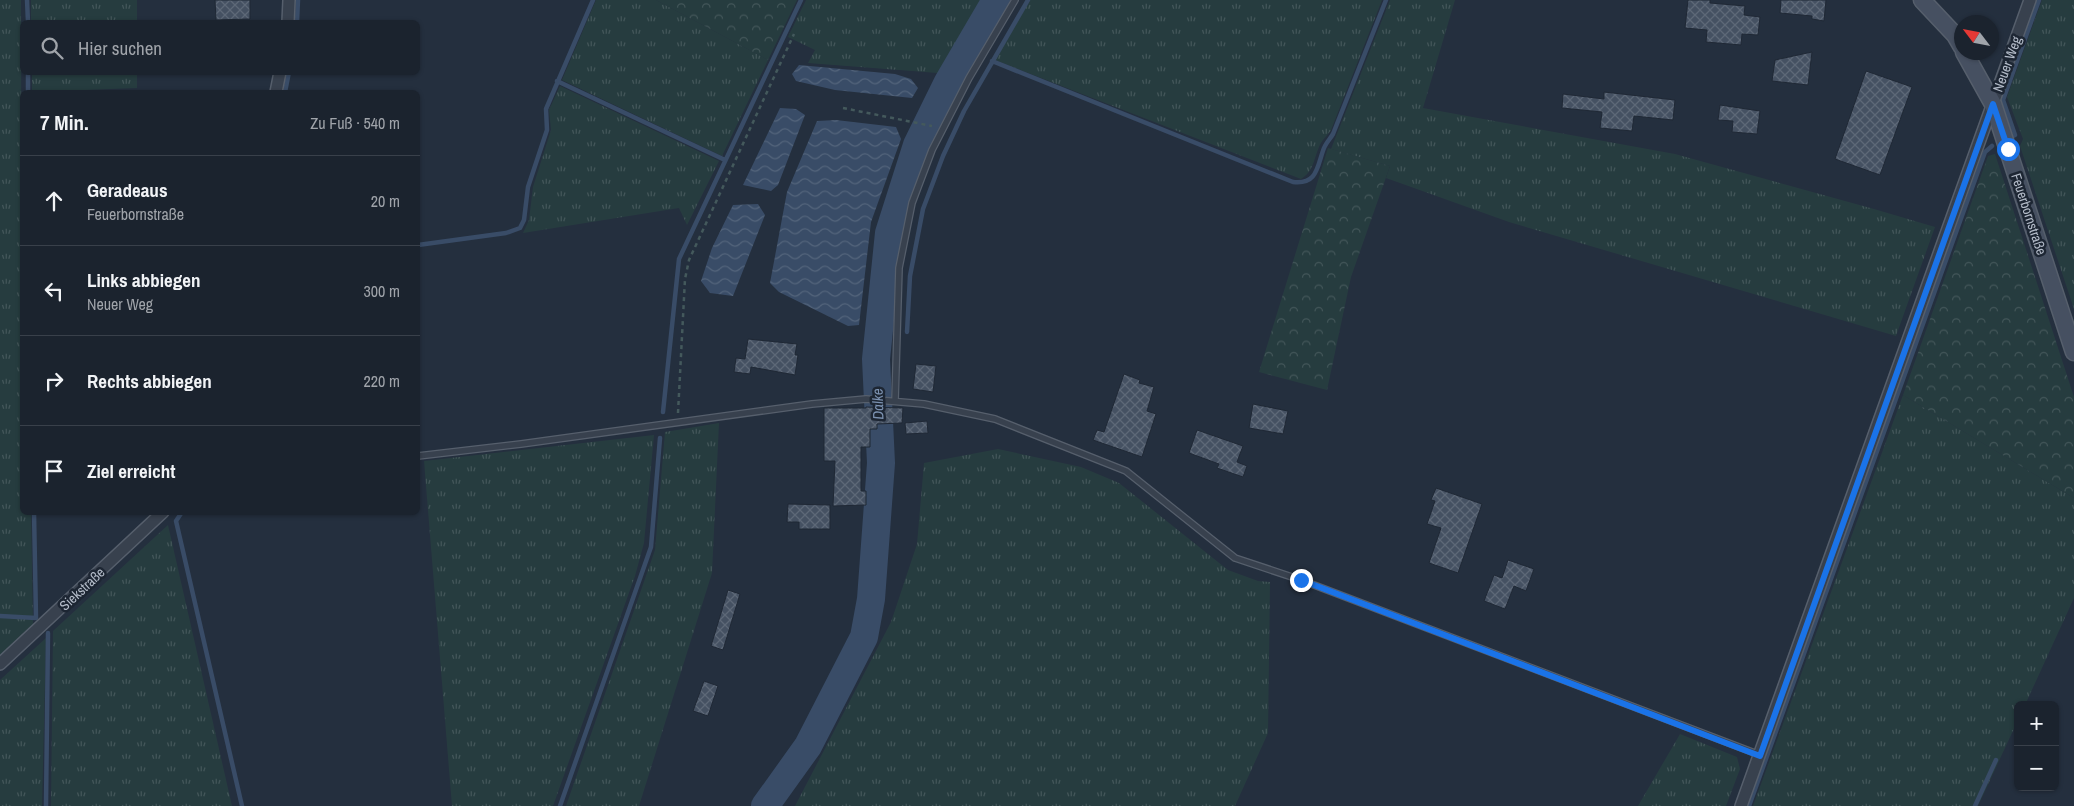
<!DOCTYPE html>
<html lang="de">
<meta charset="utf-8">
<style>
body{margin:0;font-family:"Archivo Narrow",sans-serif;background:#242b36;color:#f1f3f6}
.controls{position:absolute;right:15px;bottom:15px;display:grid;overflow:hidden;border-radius:8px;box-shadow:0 1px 4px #0004}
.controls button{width:45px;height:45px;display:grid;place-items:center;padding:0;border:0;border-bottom:1px solid #39404a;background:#1b232e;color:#f1f3f6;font:25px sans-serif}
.compass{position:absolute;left:1954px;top:15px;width:45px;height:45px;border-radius:50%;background:#1b232e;box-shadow:0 1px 4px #0004;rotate:302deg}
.stop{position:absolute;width:15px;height:15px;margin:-11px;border:4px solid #1a73e8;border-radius:50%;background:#fff}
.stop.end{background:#1a73e8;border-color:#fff;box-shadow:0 1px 5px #0008}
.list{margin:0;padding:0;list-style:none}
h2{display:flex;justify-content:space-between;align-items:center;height:65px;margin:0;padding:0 20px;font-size:21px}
h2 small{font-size:16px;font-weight:400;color:#a0a4aa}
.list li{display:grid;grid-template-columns:32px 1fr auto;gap:15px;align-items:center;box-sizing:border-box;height:90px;padding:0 20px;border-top:1px solid #39404a}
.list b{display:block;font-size:19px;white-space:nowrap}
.list p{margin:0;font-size:16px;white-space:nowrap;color:#a0a4aa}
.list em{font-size:16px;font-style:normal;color:#a0a4aa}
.icon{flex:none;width:28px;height:28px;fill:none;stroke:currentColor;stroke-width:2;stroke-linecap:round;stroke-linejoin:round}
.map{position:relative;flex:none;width:2074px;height:806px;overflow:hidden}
.search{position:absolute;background:#1b232e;box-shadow:0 1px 4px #0004;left:20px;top:20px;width:400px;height:55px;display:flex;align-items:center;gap:12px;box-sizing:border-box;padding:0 18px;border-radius:8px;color:#a0a4aa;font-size:19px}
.panel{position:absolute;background:#1b232e;box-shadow:0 1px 4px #0004;left:20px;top:90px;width:400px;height:425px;border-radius:8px}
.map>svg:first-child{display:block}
.grass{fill:url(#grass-tufts)}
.forest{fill:url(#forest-crowns)}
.water{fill:url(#water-waves)}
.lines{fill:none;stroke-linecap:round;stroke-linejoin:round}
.stream{stroke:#394c67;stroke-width:4.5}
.river{stroke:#394c67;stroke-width:28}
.building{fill:url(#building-cross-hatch);stroke:#1f2835}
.lane-casing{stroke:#565f6c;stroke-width:8}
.street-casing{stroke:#565f6c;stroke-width:14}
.secondary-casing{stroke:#565f6c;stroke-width:19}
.path{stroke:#44595c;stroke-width:2.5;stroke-dasharray:4 4;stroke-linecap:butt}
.lane{stroke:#38414e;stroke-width:5.5}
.street{stroke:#38414e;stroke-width:11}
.secondary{stroke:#465061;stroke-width:16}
.route{stroke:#1a73e8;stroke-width:6}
.labels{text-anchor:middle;stroke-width:5;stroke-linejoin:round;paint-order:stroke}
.street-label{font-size:14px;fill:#b4bcc9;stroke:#1d2633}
.water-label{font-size:15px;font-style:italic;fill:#7c92b1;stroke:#1d2633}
</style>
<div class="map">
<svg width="2074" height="806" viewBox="0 0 2074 806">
<defs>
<pattern id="grass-tufts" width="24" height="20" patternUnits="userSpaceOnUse" patternTransform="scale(1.25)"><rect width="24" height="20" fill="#263c3f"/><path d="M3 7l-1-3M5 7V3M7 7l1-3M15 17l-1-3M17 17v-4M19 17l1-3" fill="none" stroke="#435659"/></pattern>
<pattern id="forest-crowns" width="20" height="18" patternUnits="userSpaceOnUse" patternTransform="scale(1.25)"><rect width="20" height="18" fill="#263c3f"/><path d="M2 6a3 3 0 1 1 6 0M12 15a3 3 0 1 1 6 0" fill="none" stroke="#435659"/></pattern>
<pattern id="water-waves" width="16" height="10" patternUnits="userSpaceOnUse" patternTransform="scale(1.25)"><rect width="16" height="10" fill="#394c67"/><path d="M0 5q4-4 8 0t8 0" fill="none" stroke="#53647b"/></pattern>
<pattern id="building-cross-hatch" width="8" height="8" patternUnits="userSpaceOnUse" patternTransform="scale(1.25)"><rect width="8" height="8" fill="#455162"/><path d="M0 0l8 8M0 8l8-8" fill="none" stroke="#5d6877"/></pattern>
</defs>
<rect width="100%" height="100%" fill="#242f3e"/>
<path class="grass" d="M0,0H21L22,512L31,513L33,624L0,655Z
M31,0H137V22H31Z
M596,0H656L768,60L722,156L562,80Z
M806,0H983L938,73L808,63L815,50L788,37Z
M1030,0H1382L1331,130C1327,136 1321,141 1319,147C1314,159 1313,172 1301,179L995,60Z
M1390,0H1455L1423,108L1675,154L1874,209L1935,227L1896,336L1509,222L1386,178L1390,166L1331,149Z
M2042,0H2074V309L2020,146L2023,139L2007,97Z
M32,73H137V88L32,92Z
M560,86L719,161L687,225L679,208L523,233L529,220L533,187L551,130L549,110Z
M1903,395L2074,498V598L2025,705H2018V720L1978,806H1753Z
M719,423L712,573L639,806H566L655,550L665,432Z
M654,435L644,543L635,576L553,806H452L424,461Z
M998,449L1081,467L1119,483L1228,570L1258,581L1270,582L1268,733L1235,806H795L891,622L917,544L924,463Z
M168,525L232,806H51L53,631Z
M46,638L42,806H0V680Z
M1680,734L1737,757L1740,769L1726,806H1638Z"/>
<path class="forest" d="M656,0H797L768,60Z
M1328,148L1390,166L1351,277L1327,390L1259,372Z
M1995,154L2074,397V498L1903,395L1988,156Z"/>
<path class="water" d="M799,65L895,74L911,79L918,88L912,98L835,90L796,81L792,74Z
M780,108L796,109L805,115L778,185L771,191L743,185Z
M836,120L896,127L901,139L871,222L859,325L848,326L779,292L770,283L787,192L817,121Z
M758,204L765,215L733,296L710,293L701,281L712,248L733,205Z"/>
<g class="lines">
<path class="stream" d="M27,0L28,22
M297,22L298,0
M992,61L1293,182C1318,185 1317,166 1324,148C1326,143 1330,139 1333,134L1386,0
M28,72V92
M557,81L725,160
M285,92L289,72
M2011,137L2015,135L2003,100L2039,0
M418,245L506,233L520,228L524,220L528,187L547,130L546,109L593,0
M907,332L910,276L923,209L943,156L964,111L1028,0
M663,412L679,259L801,0
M182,512L176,521L242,806
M0,616L36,618L34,512
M46,806L48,633
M560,806L651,547L660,438
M1749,806L1985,152L1992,146
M1975,806L1996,760"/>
<path class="river" d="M765,806L808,746L864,637L871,599L881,463L876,359L889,233L917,145L948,82L996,0"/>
</g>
<path class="building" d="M215,0H250V19L216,20Z
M1688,0H1710V3L1745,6L1744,15L1760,17L1758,35L1742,34L1741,45L1706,42L1707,30L1685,28Z
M1781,0H1826L1824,21L1812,19V16L1780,13Z
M1812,52L1808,85L1772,81L1775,60Z
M1866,71L1912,87L1880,175L1835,159Z
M1604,92L1675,100L1673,120L1634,116L1632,131L1600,128L1602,112L1562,108L1563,94L1604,99Z
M1720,105L1760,111L1757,134L1732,132L1733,121L1718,120Z
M748,339L797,344L795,355H798L795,375L751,367L750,374L734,372L736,358L745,359Z
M916,364L936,366L933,392L913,389Z
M1124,374L1140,380L1139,383L1154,387L1147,411L1156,414L1142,457L1093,440L1097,430L1104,432Z
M1253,404L1288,411L1283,434L1249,428Z
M866,407L903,408L902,423L877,424V429H870V447H861V491H866V505L833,506L835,461H824V408H866Z
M927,421L928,433L906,434L905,423Z
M1197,430L1243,446L1237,462L1247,466L1243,477L1217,468L1219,464L1189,453Z
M1436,488L1482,504L1458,573L1429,563L1441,528L1427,524L1435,501L1431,500Z
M788,504L830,505V529H799V522H787Z
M1508,560L1534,569L1526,591L1514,586L1505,609L1484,601L1494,575L1502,578Z
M728,590L740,594L723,650L711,646Z
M704,681L718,686L708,716L693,711Z"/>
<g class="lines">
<g class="lane-casing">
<path id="lane" d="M895,401L899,268L912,203L932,150L969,78L1015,0
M418,456L521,444L812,404L866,399L924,404L995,419L1126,471L1235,558L1301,580L1760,755"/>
</g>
<g class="street-casing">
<path id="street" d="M288,22L289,0
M276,92L280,72
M0,664L163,512
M1741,806L2030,0"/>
</g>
<g class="secondary-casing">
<path id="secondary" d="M1922,0L1955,35L1962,47
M1964,52L1993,104L2074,352"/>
</g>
<path class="path" d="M843,108L932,126
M678,413L685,279L689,260L794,34"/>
<use href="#lane" class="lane"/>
<use href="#street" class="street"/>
<use href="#secondary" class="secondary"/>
</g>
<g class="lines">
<path class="route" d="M1301,580L1760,756L1993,104L2008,149"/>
</g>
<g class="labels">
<g class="street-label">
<text transform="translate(2007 64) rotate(-70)" y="5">Neuer Weg</text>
<text transform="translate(2029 214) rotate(72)" y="5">Feuerbornstraße</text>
<text transform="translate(82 589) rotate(-43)" y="5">Siekstraße</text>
</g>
<g class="water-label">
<text transform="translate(878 404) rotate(-92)" y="5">Dalke</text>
</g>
</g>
</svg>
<div class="controls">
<button>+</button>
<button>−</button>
</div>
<svg class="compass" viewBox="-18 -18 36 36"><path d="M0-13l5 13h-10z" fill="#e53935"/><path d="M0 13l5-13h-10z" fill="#a0a4aa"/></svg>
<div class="stop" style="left:2008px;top:149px"></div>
<div class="stop end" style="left:1301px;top:580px"></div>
<div class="search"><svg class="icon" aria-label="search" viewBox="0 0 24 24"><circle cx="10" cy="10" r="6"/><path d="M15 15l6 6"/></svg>Hier suchen</div>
<section class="panel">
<h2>7 Min.<small>Zu Fuß · 540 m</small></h2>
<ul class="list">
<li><svg class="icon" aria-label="ahead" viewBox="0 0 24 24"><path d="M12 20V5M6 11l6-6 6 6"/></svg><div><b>Geradeaus</b><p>Feuerbornstraße</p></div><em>20 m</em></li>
<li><svg class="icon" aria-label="left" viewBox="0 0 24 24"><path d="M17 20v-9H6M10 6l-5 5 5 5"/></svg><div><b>Links abbiegen</b><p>Neuer Weg</p></div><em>300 m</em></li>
<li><svg class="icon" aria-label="right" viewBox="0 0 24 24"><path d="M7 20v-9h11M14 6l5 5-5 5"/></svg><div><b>Rechts abbiegen</b></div><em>220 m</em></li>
<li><svg class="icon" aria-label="arrive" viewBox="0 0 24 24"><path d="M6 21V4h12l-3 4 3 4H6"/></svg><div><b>Ziel erreicht</b></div></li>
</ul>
</section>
</div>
